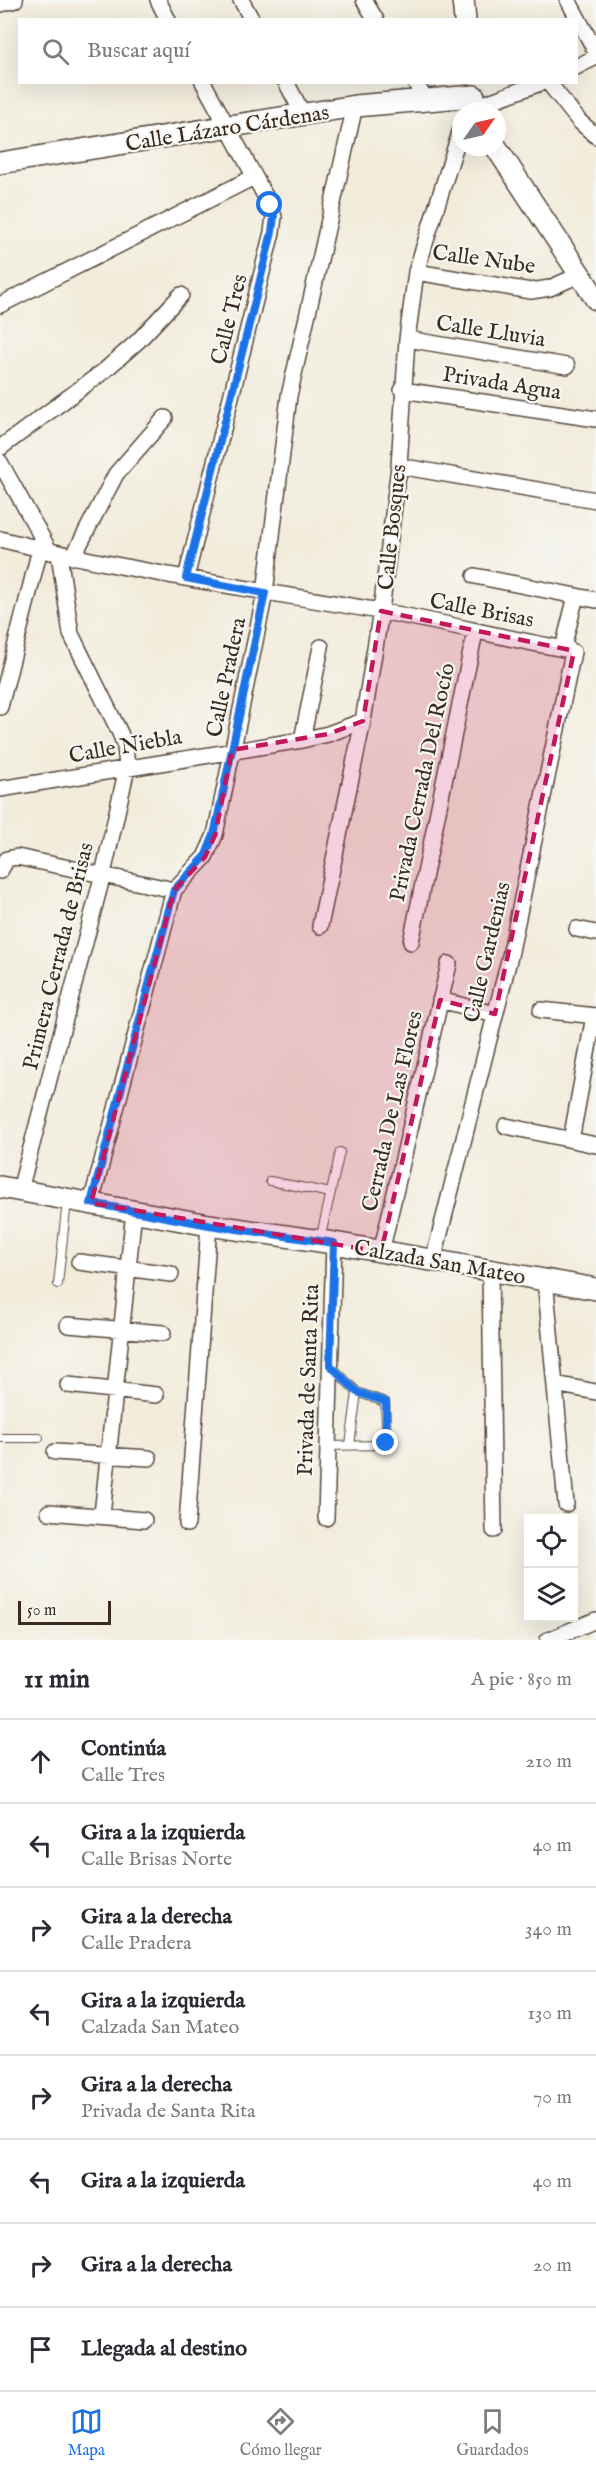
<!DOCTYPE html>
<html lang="es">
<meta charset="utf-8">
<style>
body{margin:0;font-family:"IM FELL English",serif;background:#f2f2f3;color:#2b2b33}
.controls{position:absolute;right:18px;bottom:18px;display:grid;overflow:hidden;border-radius:0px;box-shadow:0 6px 24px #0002}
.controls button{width:54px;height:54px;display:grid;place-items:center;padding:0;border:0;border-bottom:2px solid #e1e1e2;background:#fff;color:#2b2b33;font:30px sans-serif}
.compass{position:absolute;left:452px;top:102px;width:54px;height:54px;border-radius:50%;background:#fff;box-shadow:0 6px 24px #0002;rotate:56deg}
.scale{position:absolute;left:18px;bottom:15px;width:93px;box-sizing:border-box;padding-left:6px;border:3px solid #3b2a1e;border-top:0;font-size:16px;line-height:21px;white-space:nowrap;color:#3b2a1e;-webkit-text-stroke:4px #f6f6f2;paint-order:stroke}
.stop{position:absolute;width:18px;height:18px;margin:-14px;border:4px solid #1a73e8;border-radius:50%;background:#fff}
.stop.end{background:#1a73e8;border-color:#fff;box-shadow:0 2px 6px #0008}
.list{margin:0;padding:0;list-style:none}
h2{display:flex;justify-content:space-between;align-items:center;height:78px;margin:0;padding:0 24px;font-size:26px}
h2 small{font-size:20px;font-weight:400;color:#7c7c81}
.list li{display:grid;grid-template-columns:39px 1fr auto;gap:18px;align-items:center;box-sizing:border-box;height:84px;padding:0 24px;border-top:2px solid #e1e1e2}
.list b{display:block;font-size:22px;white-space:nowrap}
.list p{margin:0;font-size:20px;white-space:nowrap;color:#7c7c81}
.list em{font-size:20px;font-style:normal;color:#7c7c81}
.icon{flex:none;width:33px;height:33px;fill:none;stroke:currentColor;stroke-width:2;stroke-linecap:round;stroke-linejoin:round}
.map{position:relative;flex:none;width:596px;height:1640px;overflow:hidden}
.search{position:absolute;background:#fff;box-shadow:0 6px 24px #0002;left:18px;right:18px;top:18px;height:66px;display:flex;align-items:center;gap:15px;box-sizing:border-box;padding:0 21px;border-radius:0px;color:#7c7c81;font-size:22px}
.sheet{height:750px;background:#fff}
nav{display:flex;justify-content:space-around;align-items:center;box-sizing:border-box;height:84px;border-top:2px solid #e1e1e2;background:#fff;font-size:16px;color:#7c7c81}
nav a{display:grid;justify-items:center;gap:3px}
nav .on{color:#1a73e8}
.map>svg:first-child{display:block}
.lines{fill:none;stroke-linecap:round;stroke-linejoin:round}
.lane-casing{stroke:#56473a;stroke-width:10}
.street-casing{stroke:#56473a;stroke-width:18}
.secondary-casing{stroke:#56473a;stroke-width:24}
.lane{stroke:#fff;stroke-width:8}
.street{stroke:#fff;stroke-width:15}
.secondary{stroke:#fff;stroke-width:21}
.route{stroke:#1a73e8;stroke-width:8}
.marked{fill:#c2185b;fill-opacity:0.2;stroke:#c2185b;stroke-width:4.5;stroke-dasharray:12 8;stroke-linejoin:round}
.labels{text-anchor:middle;stroke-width:4.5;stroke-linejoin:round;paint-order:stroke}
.street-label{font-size:22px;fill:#3b2a1e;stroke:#f6f6f2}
</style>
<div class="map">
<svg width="596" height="1640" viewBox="0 0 596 1640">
<rect width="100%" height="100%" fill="#f6f6f2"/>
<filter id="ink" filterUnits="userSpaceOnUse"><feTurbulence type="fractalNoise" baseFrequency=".0167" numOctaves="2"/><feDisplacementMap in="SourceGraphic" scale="12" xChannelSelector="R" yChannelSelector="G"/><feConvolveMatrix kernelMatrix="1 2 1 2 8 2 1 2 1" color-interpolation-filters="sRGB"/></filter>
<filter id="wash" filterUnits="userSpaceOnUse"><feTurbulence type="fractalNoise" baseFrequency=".008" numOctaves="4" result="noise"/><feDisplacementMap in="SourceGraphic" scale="24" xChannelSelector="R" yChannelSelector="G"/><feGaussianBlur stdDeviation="1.35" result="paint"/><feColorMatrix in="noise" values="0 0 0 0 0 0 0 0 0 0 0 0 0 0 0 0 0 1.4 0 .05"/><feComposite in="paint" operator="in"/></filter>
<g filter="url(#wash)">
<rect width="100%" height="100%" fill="#f2ecdb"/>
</g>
<g filter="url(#ink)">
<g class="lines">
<g class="lane-casing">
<path id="lane" d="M270,1181L331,1193
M320,1240L340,1152
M58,1284L67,1201
M0,1438H39
M350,1445L357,1392
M328,1446L383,1445L387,1441L385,1402L357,1392L331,1366"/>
</g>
<g class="street-casing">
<path id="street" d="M158,0L168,20
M241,0L252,20
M364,0L376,20
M568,0L596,52
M0,2L1,4L15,0
M576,67L596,57
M286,82L303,114
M415,82L425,99
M548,82L579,121L596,136
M478,106L543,82
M416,272L531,291L550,288L579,275
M0,305L254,177
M407,339L567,366
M402,390L596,419
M0,448L104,371L138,341L181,295
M0,462L50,552
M399,466L596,500
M0,539C125,571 252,589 379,611C443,622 506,639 570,650L573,652L510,956L433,1261
M73,557L116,474L165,418
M475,576L596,600
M186,578L272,232L274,217L270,205L203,82
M563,648L576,596
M0,707L40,549
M302,740L321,647
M0,789L302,740L328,734L363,721
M0,871L7,859L17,857L174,890
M320,926L363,721L381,611L399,466L407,339L416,272L461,129
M577,929L596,933
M411,942L475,632
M440,1000L495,1014
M541,1010L596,1016
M506,1126L596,1145
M571,1140L594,1016
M20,1190L103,874L127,768L125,746L120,733L71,634L59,554
M91,1203L174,890L205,857L215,835L265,593L289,396L355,106
M381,1252L449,964
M79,1262L171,1274
M490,1271L494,1530
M545,1279L566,1504
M68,1325L163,1333
M555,1384L596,1392
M68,1385L156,1395
M55,1452L149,1458
M49,1512L144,1520
M102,1515L134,1211
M326,1518L334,1243
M187,1524L209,1225
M548,1640L596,1620"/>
</g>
<g class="secondary-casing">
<path id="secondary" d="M463,0L465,20
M496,147L596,299
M0,163L355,106L474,96
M0,1187L209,1225L334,1243L596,1289"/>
</g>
<use href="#lane" class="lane"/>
<use href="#street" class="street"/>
<use href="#secondary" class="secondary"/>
</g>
</g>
<g class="lines" filter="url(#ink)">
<path class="route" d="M270,205L274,217L272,232L186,578L265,593L214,835L205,857L174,890L91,1203L209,1225L334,1243L330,1365L357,1392L386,1402V1443"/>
</g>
<path class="marked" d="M381,611L570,650L573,656L495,1014L440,1000L381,1252L91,1203L174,890L205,857L215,835L232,750L328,734L363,721Z"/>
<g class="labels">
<g class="street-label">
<text transform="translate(227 127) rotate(-9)" y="8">Calle Lázaro Cárdenas</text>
<text transform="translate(484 258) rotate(8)" y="8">Calle Nube</text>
<text transform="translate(228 319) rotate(-76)" y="8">Calle Tres</text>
<text transform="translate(491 330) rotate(9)" y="8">Calle Lluvia</text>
<text transform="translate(502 382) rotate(9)" y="8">Privada Agua</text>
<text transform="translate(391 527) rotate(-84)" y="8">Calle Bosques</text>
<text transform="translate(482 609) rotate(11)" y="8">Calle Brisas</text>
<text transform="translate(225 677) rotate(-78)" y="8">Calle Pradera</text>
<text transform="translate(125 745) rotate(-10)" y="8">Calle Niebla</text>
<text transform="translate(421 782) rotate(-78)" y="8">Privada Cerrada Del Rocío</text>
<text transform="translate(486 952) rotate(-77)" y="8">Calle Gardenias</text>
<text transform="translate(57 956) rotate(-76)" y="8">Primera Cerrada de Brisas</text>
<text transform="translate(391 1111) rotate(-77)" y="8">Cerrada De Las Flores</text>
<text transform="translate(440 1261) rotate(10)" y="8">Calzada San Mateo</text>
<text transform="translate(307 1380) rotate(-88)" y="8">Privada de Santa Rita</text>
</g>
</g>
</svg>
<div class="controls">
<button><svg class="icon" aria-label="locate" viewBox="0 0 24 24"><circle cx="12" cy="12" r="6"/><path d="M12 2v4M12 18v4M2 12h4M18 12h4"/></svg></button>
<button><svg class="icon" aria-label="layers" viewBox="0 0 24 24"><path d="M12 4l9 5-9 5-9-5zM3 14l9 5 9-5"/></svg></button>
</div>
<svg class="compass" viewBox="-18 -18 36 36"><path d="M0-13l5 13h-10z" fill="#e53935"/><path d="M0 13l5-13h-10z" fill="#7c7c81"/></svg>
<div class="scale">50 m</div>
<div class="stop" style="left:270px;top:205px"></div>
<div class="stop end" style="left:386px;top:1443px"></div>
<div class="search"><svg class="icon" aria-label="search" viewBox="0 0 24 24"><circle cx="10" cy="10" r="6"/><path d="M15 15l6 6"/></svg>Buscar aquí</div>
</div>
<section class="sheet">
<h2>11 min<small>A pie · 850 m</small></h2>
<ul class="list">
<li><svg class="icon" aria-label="ahead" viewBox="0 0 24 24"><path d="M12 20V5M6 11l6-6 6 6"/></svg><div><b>Continúa</b><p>Calle Tres</p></div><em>210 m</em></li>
<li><svg class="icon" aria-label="left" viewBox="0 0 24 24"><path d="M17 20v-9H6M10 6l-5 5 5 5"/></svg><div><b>Gira a la izquierda</b><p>Calle Brisas Norte</p></div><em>40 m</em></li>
<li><svg class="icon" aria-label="right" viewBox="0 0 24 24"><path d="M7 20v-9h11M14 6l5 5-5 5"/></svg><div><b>Gira a la derecha</b><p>Calle Pradera</p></div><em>340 m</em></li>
<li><svg class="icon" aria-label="left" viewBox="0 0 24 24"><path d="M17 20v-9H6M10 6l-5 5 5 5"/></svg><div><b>Gira a la izquierda</b><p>Calzada San Mateo</p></div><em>130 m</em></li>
<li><svg class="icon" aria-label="right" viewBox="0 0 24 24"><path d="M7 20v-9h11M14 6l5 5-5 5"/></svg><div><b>Gira a la derecha</b><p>Privada de Santa Rita</p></div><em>70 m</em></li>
<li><svg class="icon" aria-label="left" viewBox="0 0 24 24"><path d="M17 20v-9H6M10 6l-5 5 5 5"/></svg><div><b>Gira a la izquierda</b></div><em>40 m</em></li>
<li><svg class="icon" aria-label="right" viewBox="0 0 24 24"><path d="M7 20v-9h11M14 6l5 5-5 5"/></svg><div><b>Gira a la derecha</b></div><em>20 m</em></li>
<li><svg class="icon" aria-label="arrive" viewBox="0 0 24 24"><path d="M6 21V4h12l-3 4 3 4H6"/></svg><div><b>Llegada al destino</b></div></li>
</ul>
</section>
<nav>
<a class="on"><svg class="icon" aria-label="map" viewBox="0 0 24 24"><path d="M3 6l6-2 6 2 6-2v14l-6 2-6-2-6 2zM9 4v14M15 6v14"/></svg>Mapa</a>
<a><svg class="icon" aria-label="directions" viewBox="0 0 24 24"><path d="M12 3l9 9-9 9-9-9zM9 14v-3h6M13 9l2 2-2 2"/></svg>Cómo llegar</a>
<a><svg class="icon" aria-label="saved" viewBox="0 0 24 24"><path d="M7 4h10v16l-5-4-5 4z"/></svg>Guardados</a>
</nav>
